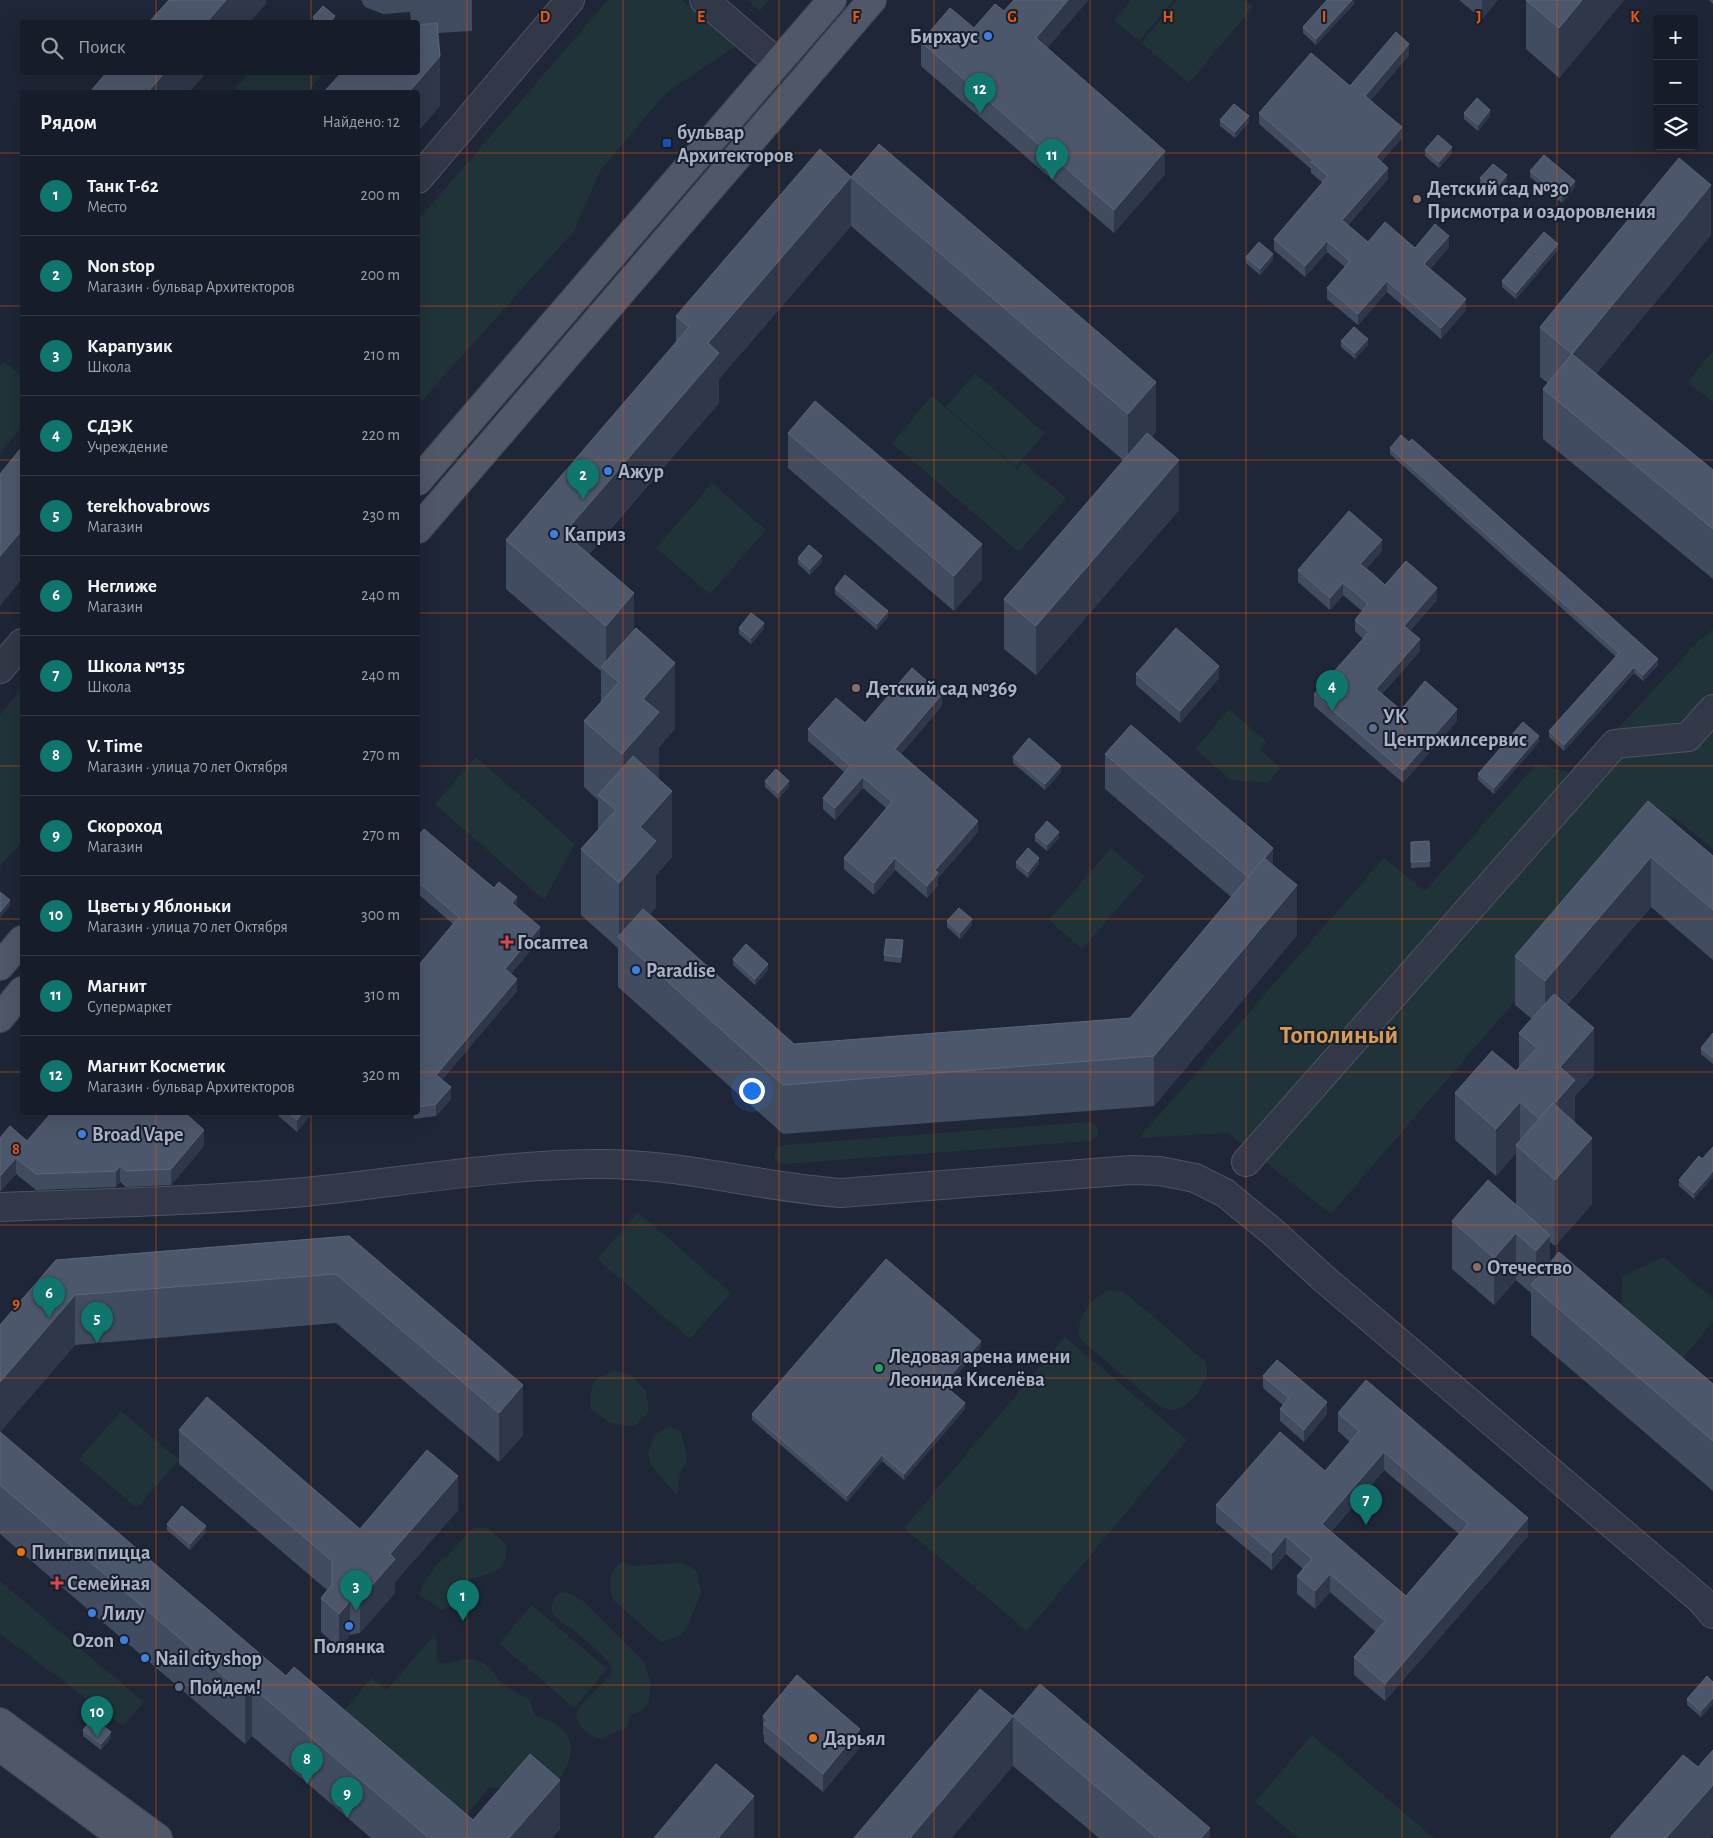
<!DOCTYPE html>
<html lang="ru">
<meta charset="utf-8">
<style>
body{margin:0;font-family:"Alegreya Sans",sans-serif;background:#1f2531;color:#f1f3f6}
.controls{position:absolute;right:15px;top:15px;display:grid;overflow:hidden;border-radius:5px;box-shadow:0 5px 20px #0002}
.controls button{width:45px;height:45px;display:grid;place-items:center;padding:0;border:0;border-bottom:1px solid #353a46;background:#161c29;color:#f1f3f6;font:25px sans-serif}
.you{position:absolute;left:751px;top:1090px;width:18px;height:18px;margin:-12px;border:4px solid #fff;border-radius:50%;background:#1a73e8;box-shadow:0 0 0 8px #1a73e833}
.badge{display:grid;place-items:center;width:32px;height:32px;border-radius:50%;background:#0f766e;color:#fff;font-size:16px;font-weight:700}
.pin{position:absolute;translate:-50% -41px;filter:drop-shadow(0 1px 2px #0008)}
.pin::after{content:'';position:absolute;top:26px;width:18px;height:15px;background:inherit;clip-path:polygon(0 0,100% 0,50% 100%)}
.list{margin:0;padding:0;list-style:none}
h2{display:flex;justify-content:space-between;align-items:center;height:65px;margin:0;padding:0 20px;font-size:21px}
h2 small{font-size:16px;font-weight:400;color:#9ea1a8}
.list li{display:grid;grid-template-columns:32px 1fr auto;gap:15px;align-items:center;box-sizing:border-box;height:80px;padding:0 20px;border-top:1px solid #353a46}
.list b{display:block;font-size:19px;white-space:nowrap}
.list p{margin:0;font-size:16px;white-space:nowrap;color:#9ea1a8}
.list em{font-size:16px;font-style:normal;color:#9ea1a8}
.icon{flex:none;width:28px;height:28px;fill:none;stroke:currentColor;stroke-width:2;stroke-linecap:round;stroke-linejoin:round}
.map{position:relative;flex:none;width:1713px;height:1838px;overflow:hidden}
.search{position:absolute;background:#161c29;box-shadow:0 5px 20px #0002;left:20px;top:20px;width:400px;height:55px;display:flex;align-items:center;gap:12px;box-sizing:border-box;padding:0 18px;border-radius:5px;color:#9ea1a8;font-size:19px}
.panel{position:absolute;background:#161c29;box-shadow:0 5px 20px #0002;left:20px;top:90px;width:400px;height:1025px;border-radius:5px}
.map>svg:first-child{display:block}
.green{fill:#203338}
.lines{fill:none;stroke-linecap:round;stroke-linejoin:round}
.minor-casing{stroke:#4c5363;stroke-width:30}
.major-casing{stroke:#3b4251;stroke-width:30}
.minor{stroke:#323847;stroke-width:28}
.major{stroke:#4f5768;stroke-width:28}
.wall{fill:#424c60;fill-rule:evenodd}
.shaded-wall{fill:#2f384b}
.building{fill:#4d576b;stroke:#5c6579;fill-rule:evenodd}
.grid{fill:none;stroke:#e8590c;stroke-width:1;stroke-opacity:0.55}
.shop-dot{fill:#3f7fe0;stroke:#171e2c;stroke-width:2}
.transit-dot{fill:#1a4fb4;stroke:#171e2c;stroke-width:2}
.education-dot{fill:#8d6e63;stroke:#171e2c;stroke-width:2}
.service-dot{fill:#5c6f8a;stroke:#171e2c;stroke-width:2}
.health-dot{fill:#e0444e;stroke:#171e2c;stroke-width:2}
.leisure-dot{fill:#2e9e5b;stroke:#171e2c;stroke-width:2}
.food-dot{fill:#e8710a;stroke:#171e2c;stroke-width:2}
.labels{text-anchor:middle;stroke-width:4;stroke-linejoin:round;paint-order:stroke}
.poi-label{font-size:20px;font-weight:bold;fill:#abb2c5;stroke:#171e2c;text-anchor:start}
.district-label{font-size:25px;font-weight:bold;fill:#d89b53;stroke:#171e2c}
.grid-label{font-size:16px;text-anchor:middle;font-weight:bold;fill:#e8590c;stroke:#171e2c;stroke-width:4;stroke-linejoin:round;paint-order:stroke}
</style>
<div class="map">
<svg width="1713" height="1838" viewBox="0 0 1713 1838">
<rect width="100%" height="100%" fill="#1e2637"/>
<path class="green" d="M608,0H682L737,45L665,94L600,171L574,231L418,405V220Z
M747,0H769L760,11Z
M1131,0H1174L1139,41L1114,20Z
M1177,0H1244L1253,7L1189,83L1141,43Z
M249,73V72L324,73L307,92H232Z
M1713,351V402L1688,382Z
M4,361L22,377V427L0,453V366Z
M975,373L1045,433L1016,467L946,407Z
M932,396L1017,469L1023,462L1066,498L1019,552L892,443Z
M712,483L766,530L710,594L656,548Z
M1713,629V849L1674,817L1331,1214L1228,1133L1139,1138L1384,858L1425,891L1536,764L1576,774L1700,639Z
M22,688V842L0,866V715Z
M1229,709L1267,742L1260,750L1281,768L1268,783L1231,780L1195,749Z
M476,757L575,844L544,900L435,804Z
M1111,848L1145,877L1082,949L1049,920Z
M1088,1122C1096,1123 1099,1127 1098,1135L1090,1141L785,1164C778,1163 776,1161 774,1155L778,1147L783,1145Z
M638,1212L731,1293L690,1339L597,1259Z
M1664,1257L1713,1299V1322L1682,1359L1621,1307L1622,1276Z
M1109,1290L1122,1291L1128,1295L1205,1361C1211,1376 1204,1384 1195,1396C1184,1408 1174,1415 1158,1405L1081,1340C1073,1320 1091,1298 1109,1290Z
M1065,1337L1187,1440L1027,1631L904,1528Z
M615,1370L632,1376L646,1391L649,1411L634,1427L610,1423L590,1409C592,1382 589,1381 615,1370Z
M121,1411L179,1460L137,1508L79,1459Z
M670,1426L681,1432L687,1456L686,1464L680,1473L677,1496L651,1465L648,1454L654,1435Z
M478,1527L488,1528L506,1544C510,1572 492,1573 470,1579C463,1593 457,1607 441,1610L419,1595L423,1583L438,1563L448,1556L470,1530Z
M623,1561L631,1566L681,1563L690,1566L697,1572L701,1592L687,1628L680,1636L661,1642L613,1600C609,1584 608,1570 623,1561Z
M0,1581L144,1702L123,1726L0,1634Z
M566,1592L582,1600L644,1662L651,1683L649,1702L643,1710L630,1715L628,1726L601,1739C587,1735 580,1729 576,1715C583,1696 602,1688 612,1672C611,1669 611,1666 610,1664C607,1658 579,1634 572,1629C557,1618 544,1615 557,1594Z
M532,1605L607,1669L574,1708L499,1643Z
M434,1635C441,1647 433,1653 439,1663C452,1665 463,1656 477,1660C490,1664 494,1676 503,1684C511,1690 522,1695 530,1700L535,1716C556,1721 578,1735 569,1760C567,1767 562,1774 559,1782L511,1798L498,1788L489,1787L468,1813L459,1814L341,1714L371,1678L387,1690Z
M1312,1735L1434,1838H1298L1255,1802Z"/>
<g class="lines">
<g class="minor-casing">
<path id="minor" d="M704,0L800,82
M418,179L570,0
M0,669L22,643
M1246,1162L1615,744L1688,737L1713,709
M0,1207C102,1203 204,1201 305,1192C403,1182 502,1164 601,1164C682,1164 760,1187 841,1193L1131,1170L1160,1171L1195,1178L1225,1193L1274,1233L1322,1277L1700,1599L1713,1614"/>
</g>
<g class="major-casing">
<path id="major" d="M418,481L832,0
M418,529L872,0
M0,966L22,940
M0,1018L22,991
M0,1722L158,1838
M0,1747L123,1838"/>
</g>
<use href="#minor" class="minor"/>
<use href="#major" class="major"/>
</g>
<path class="wall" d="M361,0H472V31L438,33L440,106L418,72V22H411L410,12L383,14L365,7Z
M1014,0H1088L1047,48L1165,174L1114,233L921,66V42L974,28L1004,11Z
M1354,0V4L1316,45L1303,33V27Z
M1459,0H1498L1482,19Z
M1526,0H1624L1559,78L1526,49Z
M1709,0H1713V4Z
M313,17L335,22H313Z
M1409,55L1370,101L1402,138L1381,162L1388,179L1348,225L1368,242L1415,248L1449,247L1430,269L1466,310L1441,339L1387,292L1358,325L1327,299V288L1345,267L1327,252L1305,277L1274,250V239L1323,183L1311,173V169L1259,124V113L1350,86Z
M1464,113L1490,116L1478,131L1464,119Z
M1220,120L1249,122L1235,138L1220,126Z
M1425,150L1452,153L1439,168L1425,156Z
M1530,171L1575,187L1562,203L1530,177Z
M851,177L1156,432L1152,437L1179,510L1036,675L1004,649V599L1124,461L851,226L719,379V403L589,554L634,630L675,729L659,747V779L672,857L656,875V907L650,914L794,1044L1130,1018L1231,897L1105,789V754L1273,866L1297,935L1154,1106L783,1134L618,987V948L581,915V849L598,830V800L584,787V721L601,702V671L506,589V540L676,343V316Z
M1480,178L1507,181L1494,196L1480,184Z
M1711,235L1596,374L1713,470V579L1543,439V389L1548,383L1540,377V327Z
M1558,250L1516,299L1502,287V281Z
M1246,257L1273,260L1260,275L1246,263Z
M1341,341L1368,345L1355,359L1341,347Z
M788,433L982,579L954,611L788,468Z
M1390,448L1658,665L1643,681L1634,673L1564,751L1549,737V731L1616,657L1390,454Z
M1382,551L1366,569L1385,585L1437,600L1410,631L1420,651L1382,694L1401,710L1457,721L1403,783L1314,706V694L1363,639L1355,631V620L1362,611L1343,595L1330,610L1298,582V570Z
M798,558L822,562L810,575L798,564Z
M835,588L888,617L877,630L835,594Z
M739,628L764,629L751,644L739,634Z
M1136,674L1219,678L1180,723L1136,685Z
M942,706L901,754L978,832L938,878V885L927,898L895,870L874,895L844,869V858L886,808L863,788L835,820L823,809V798L844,772L808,741V729L865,723Z
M1539,742L1494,794L1478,780V774Z
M1013,757L1061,772L1045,790L1013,763Z
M765,781L789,787L778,799L765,787Z
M1648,801L1713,856V960L1651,907L1567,1005L1594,1075L1575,1096V1123L1592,1204L1555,1246L1550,1242V1262L1713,1384V1491L1531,1335V1293L1516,1280L1494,1305L1452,1269V1221L1516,1204V1153L1496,1176L1455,1140V1093L1516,1071L1519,1068V1033L1532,1019L1515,1005V956Z
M1035,835L1059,838L1047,851L1035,841Z
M418,836L517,908L540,939L511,974L517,991L442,1080L451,1099L436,1116L414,1119L413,1112H418V966L453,924L418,894Z
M1429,841L1430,867L1411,868V842Z
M1016,862L1039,864L1028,878L1016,868Z
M947,921L972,925L960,939L947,927Z
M903,946L901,963L884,961V955Z
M733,959L768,970L755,985L733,965Z
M1713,1033V1064L1701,1054V1048Z
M274,1112H313L297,1132Z
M0,1138L27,1141L204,1146L171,1185L126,1187L120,1182L116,1187L36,1190L16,1174L1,1191H0Z
M1699,1156L1694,1199L1679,1186V1180Z
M349,1236L523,1435L499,1462L336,1323L75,1345L0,1432L286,1676L473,1820L560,1829L552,1838H371L252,1736L245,1744L0,1534V1325L56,1260Z
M981,1347L946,1387L965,1409L904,1480L882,1461L847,1502L752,1420V1414Z
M1263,1376L1327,1414L1304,1442L1280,1421V1409L1283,1405L1263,1388Z
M1338,1413L1528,1536L1385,1701L1354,1675V1657L1376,1632L1330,1592L1315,1609L1297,1594V1576L1303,1569L1286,1554L1272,1570L1216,1523V1505L1325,1471L1350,1442L1338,1431ZM1384,1470L1459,1534L1406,1596L1331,1532Z
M179,1430L360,1529L458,1510L395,1582V1593L360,1633L350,1635L339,1648L321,1632V1598L327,1590L179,1464Z
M167,1524L206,1532L190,1550L167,1530Z
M1713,1682V1704L1701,1717L1687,1705V1699Z
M763,1716L860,1747L823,1792L764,1742V1735L763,1734Z
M1013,1716L1210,1838H1099L1013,1766Z
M83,1730L111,1738L101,1750L83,1736Z"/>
<path class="shaded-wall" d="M226,0H266V4L250,22H207Z
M1068,0H1088L1036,62V38Z
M1352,0H1354V4L1316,45V39Z
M1482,0H1498L1482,19Z
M1582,0H1624L1559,78V28Z
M335,16V22H329Z
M1409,44V55L1365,107V96Z
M440,56V106L418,132V92H409Z
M165,72H207L190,92H148Z
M1490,110V116L1478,131V125Z
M1249,116V122L1235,138V132Z
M1402,127V138L1376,168V157Z
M1452,147V153L1439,168V162Z
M1165,151V174L1114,233V210Z
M1388,168V179L1342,231V220Z
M1507,175V181L1494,196V190Z
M851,177V226L719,379V403L564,582V533L708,343Z
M1575,181V187L1562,203V197Z
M1711,185V235L1572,403V354Z
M1449,236V247L1424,275V264Z
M1327,241V252L1305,277V266Z
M1558,244V250L1516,299V293Z
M1273,254V260L1260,275V269Z
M1387,281V292L1358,325V314Z
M1466,299V310L1441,339V328Z
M1368,339V345L1355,359V353Z
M1156,382V432L1128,464V414Z
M1179,460V510L1036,675V626Z
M22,530V579L0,606V556Z
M1382,540V551L1360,575V564Z
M982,544V579L954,611V576Z
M822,556V562L810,575V569Z
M1343,583V595L1330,610V598Z
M1437,588V600L1404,638V626Z
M634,593V643L606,671V626Z
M888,611V617L877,630V624Z
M764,623V629L751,644V638Z
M1420,639V651L1376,701V689Z
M1658,659V665L1643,681V675Z
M675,663V729L659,747V778L622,820V754L643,699Z
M1219,666V678L1180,723V711Z
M1634,667V673L1564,751V745Z
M942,694V706L895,761V749Z
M1457,709V721L1403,783V771Z
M1539,736V742L1494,794V788Z
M1061,766V772L1045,790V784Z
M863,777V788L835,820V808Z
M789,781V787L778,799V793Z
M672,791V857L656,875V907L624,943L619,938V883L640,827Z
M978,821V832L938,878V885L927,898V886L935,870Z
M1059,832V838L1047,851V845Z
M1273,848V883L1248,877Z
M1651,857V907L1545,1030V981Z
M895,858V870L874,895V883Z
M1039,858V864L1028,878V872Z
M1297,885V935L1154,1106V1056Z
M517,897V909L512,903Z
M10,900V906L0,918V912Z
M972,919V925L960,939V933Z
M540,927V939L505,981V969Z
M768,964V970L755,985V979Z
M517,979V991L436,1087V1075Z
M1594,1028V1075L1575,1096V1127L1540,1167L1560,1067Z
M451,1087V1099L436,1116V1104Z
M1520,1102V1148L1516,1145V1153L1496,1176V1129Z
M303,1112H313L297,1132V1120Z
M204,1130V1146L171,1185V1169Z
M1592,1138V1204L1555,1246V1180Z
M16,1158V1174L1,1191V1175Z
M120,1166V1182L116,1187V1171Z
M1713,1171V1177L1694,1199V1193Z
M1516,1233V1280L1494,1305V1258Z
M1550,1235V1282L1536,1290V1251Z
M75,1295V1345L0,1432V1382Z
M981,1341V1347L943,1390V1384Z
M523,1385V1435L499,1462V1413Z
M1327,1402V1414L1304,1442V1430Z
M965,1403V1409L904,1480V1474Z
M1384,1452V1470L1322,1542V1524Z
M882,1455V1461L847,1502V1496Z
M458,1476V1510L395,1582V1593L360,1633V1599L390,1554Z
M1528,1518V1536L1385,1701V1684Z
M206,1526V1532L190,1550V1544Z
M1286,1536V1554L1272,1570V1553Z
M1330,1574V1592L1315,1609V1591Z
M350,1601V1635L339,1648V1614Z
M252,1687V1736L245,1744V1694Z
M1713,1698V1704L1701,1717V1711Z
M1013,1716V1766L952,1838H910Z
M860,1729V1747L823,1792V1774Z
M111,1732V1738L101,1750V1744Z
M560,1780V1829L552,1838H509Z
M1713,1785V1835L1710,1838H1666Z
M754,1796V1838H718Z
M1210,1828V1838H1201Z"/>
<path class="building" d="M169,0H226L207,22H149Z
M1014,0H1068L1036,38L1165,151L1114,210L921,42L950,8L974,28L995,4L1004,11Z
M1327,0H1352L1316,39L1303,27Z
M1526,0H1582L1559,28Z
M323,6L335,16L329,22H319L313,17Z
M437,23L440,56L409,92H324L342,72H418V25Z
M1396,32L1409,44L1365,96L1402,127L1376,157L1388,168L1342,220L1368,242L1385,222L1415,248L1435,224L1449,236L1424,264L1466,299L1441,328L1387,281L1358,314L1327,288L1350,261L1327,241L1305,266L1274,239L1328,176L1311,162L1313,160L1259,113L1311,53L1350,86Z
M107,72H165L148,92H90Z
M1477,98L1490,110L1478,125L1464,113Z
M1234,104L1249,116L1235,132L1220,120Z
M1438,135L1452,147L1439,162L1425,150Z
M879,144L1156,382L1128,414L851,177Z
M820,149L851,177L708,343L719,353L564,533L634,593L606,626L506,540L689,327L676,316Z
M1544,155L1575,181L1562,197L1530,171Z
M1679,158L1711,185L1572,354L1540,327Z
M1493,164L1507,175L1494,190L1480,178Z
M1544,232L1558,244L1516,293L1502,281Z
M1259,242L1273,254L1260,269L1246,257Z
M1354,327L1368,339L1355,353L1341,341Z
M1572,354L1713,470V529L1543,389Z
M815,401L982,544L954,576L788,433Z
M1147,433L1179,460L1036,626L1004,599Z
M1401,435L1409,442L1412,439L1658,659L1643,675L1634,667L1564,745L1549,731L1619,653L1390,448Z
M22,447V530L0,556V474Z
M1349,511L1382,540L1360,564L1373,574L1385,585L1406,561L1437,588L1404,626L1420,639L1376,689L1401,710L1425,681L1457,709L1403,771L1314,694L1369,632L1355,620L1368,604L1356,593L1343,583L1330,598L1298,570Z
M809,545L822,556L810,569L798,558Z
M845,575L888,611L877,624L835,588Z
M751,613L764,623L751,638L739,628Z
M636,628L675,663L643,699L659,712L622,754L584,721L619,682L601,667Z
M1176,628L1219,666L1180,711L1136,674Z
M912,668L942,694L895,749L978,821L935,870L938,873L927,886L895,858L874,883L844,858L892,802L863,777L835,808L823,798L850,766L808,729L836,698L865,723Z
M1523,722L1539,736L1494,788L1478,774Z
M1131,725L1273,848L1264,859V858L1248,877L1105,754Z
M1029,738L1061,766L1045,784L1013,757Z
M633,756L672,791L640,827L656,841L619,883L581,849L616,810L598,795Z
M776,769L789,781L778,793L765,781Z
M1648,801L1713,856V910L1651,857L1545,981L1515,956Z
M1047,821L1059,832L1047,845L1035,835Z
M424,829L494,888L499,882L517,897L512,903L540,927L505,969L517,979L436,1075L451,1087L436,1104L418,1107V966L459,917L418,882V836Z
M1429,841L1430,861L1411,862V842Z
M1028,848L1039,858L1028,872L1016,862Z
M1264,858L1297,885L1154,1056L783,1085L618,937L643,909L794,1044L1130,1018Z
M0,892L10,900L0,912Z
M959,908L972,919L960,933L947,921Z
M886,939L903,940L901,957L884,955Z
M746,944L768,964L755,979L733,959Z
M1554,994L1594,1028L1560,1067L1575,1080L1554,1104L1553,1103L1539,1119L1520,1102L1496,1129L1455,1093L1492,1051L1516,1071L1537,1048L1519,1033Z
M1713,1033V1058L1701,1048Z
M1553,1103L1592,1138L1555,1180L1516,1145Z
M52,1112H184L204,1130L171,1169L126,1171L120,1166L116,1171L36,1174L16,1158L1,1175H0V1138L10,1126L27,1141Z
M288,1112H303L297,1120Z
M1713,1147V1171L1694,1193L1679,1180L1699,1156L1702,1159Z
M1488,1180L1550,1235L1536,1251L1516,1233L1494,1258L1452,1221Z
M349,1236L523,1385L499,1413L336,1274L75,1295L0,1382V1325L56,1260Z
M1559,1252L1713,1384V1441L1531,1285Z
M886,1259L981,1341L943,1384L965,1403L904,1474L882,1455L847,1496L752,1414Z
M1277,1360L1327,1402L1304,1430L1280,1409L1289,1398L1263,1376Z
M1366,1380L1528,1518L1385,1684L1354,1657L1385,1621L1330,1574L1315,1591L1297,1576L1312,1559L1286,1536L1272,1553L1216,1505L1280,1432L1325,1471L1359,1431L1338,1413ZM1384,1452L1468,1524L1406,1596L1322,1524Z
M207,1397L360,1529L427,1450L458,1476L390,1554L395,1559L360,1599L350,1601L339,1614L321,1598L332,1585V1561L179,1430Z
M0,1432L286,1676L294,1667L473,1820L530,1754L560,1780L509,1838H429L252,1687L245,1694L0,1485Z
M182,1506L206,1526L190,1544L167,1524Z
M797,1675L860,1729L823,1774L764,1724L768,1720L763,1716Z
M1707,1676L1713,1682V1698L1701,1711L1687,1699Z
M1040,1684L1210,1828L1201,1838H1157L1013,1716Z
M980,1689L1013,1716L910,1838H854Z
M93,1718L111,1732L101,1744L83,1730Z
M1713,1750V1785L1666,1838H1610L1683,1755L1698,1767Z
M716,1764L754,1796L718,1838H654Z"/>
<path class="grid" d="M156,0V22M311,0V22M467,0V1838M623,0V1838M779,0V1838M934,0V1838M1090,0V1838M1246,0V1838M1402,0V1838M1557,0V1838M156,72V92M311,72V92M0,153H22M418,153H1713M0,306H22M418,306H1713M0,460H22M418,460H1713M0,613H22M418,613H1713M0,766H22M418,766H1713M0,919H22M418,919H1713M0,1072H22M418,1072H1713M156,1112V1838M311,1112V1838M0,1225H1713M0,1378H1713M0,1532H1713M0,1685H1713"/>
<g class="shop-dot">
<circle cx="988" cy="36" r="5"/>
<circle cx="608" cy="471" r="5"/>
<circle cx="554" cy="534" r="5"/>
<circle cx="636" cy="970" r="5"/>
<circle cx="82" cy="1134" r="5"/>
<circle cx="92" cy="1613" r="5"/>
<circle cx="349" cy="1626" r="5"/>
<circle cx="124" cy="1640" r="5"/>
<circle cx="145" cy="1658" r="5"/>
</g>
<rect class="transit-dot" x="662" y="138" width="10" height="10" rx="2.5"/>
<g class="education-dot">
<circle cx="1417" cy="199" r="5"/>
<circle cx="856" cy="688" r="5"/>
<circle cx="1477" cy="1267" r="5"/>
</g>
<g class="service-dot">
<circle cx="1373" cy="728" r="5"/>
<circle cx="179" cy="1687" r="5"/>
</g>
<g class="health-dot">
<path d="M504.5 934.5h5v5h5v5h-5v5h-5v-5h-5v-5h5z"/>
<path d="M54.5 1575.5h5v5h5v5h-5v5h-5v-5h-5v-5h5z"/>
</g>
<circle class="leisure-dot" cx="879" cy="1368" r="5"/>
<g class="food-dot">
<circle cx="21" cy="1552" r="5"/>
<circle cx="813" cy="1738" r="5"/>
</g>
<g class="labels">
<g class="poi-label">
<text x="978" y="43" text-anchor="end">Бирхаус</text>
<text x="677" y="139">бульвар<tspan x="677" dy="23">Архитекторов</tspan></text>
<text x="1427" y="195">Детский сад №30<tspan x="1427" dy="23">Присмотра и оздоровления</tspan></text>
<text x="618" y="478">Ажур</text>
<text x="564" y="541">Каприз</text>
<text x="866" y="695">Детский сад №369</text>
<text x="1383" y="723">УК<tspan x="1383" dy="23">Центржилсервис</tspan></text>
<text x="517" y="949">Госаптеа</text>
<text x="646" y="977">Paradise</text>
<text x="92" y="1141">Broad Vape</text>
<text x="1487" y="1274">Отечество</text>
<text x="889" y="1363">Ледовая арена имени<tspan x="889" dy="23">Леонида Киселёва</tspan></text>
<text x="31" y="1559">Пингви пицца</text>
<text x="67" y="1590">Семейная</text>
<text x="102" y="1620">Лилу</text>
<text x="114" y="1647" text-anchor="end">Ozon</text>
<text x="349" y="1653" text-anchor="middle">Полянка</text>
<text x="155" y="1665">Nail city shop</text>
<text x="189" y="1694">Пойдем!</text>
<text x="823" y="1745">Дарьял</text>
</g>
<g class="district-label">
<text x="1339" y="1043">Тополиный</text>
</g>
</g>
<g class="grid-label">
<text x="545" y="22">D</text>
<text x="701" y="22">E</text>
<text x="856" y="22">F</text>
<text x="1012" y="22">G</text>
<text x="1168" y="22">H</text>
<text x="1324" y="22">I</text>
<text x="1479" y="22">J</text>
<text x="1635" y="22">K</text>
<text x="16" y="1154">8</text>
<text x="16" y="1308">9</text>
</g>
</svg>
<div class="controls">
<button>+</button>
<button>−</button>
<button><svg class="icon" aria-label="layers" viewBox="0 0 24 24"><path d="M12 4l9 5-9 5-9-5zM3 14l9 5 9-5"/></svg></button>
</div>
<div class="you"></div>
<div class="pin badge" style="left:463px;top:1621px">1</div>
<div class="pin badge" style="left:583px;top:500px">2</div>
<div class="pin badge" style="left:356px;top:1611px">3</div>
<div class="pin badge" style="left:1332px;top:711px">4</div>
<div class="pin badge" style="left:97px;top:1343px">5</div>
<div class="pin badge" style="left:49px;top:1318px">6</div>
<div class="pin badge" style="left:1366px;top:1525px">7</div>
<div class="pin badge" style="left:307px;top:1784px">8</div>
<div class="pin badge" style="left:347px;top:1818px">9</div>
<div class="pin badge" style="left:97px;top:1737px">10</div>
<div class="pin badge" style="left:1052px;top:180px">11</div>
<div class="pin badge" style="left:980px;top:114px">12</div>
<div class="search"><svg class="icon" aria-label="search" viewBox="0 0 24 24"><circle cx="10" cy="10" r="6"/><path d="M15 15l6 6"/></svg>Поиск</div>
<section class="panel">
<h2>Рядом<small>Найдено: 12</small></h2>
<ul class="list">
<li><span class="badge">1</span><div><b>Танк Т-62</b><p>Место</p></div><em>200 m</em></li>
<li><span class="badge">2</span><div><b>Non stop</b><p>Магазин · бульвар Архитекторов</p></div><em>200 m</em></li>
<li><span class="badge">3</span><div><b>Карапузик</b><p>Школа</p></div><em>210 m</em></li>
<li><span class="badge">4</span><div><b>СДЭК</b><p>Учреждение</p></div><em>220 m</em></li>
<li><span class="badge">5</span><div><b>terekhovabrows</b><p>Магазин</p></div><em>230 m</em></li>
<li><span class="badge">6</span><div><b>Неглиже</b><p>Магазин</p></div><em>240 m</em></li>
<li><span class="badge">7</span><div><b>Школа №135</b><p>Школа</p></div><em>240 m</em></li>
<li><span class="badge">8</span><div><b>V. Time</b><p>Магазин · улица 70 лет Октября</p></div><em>270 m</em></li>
<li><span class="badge">9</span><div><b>Скороход</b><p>Магазин</p></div><em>270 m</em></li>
<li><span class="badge">10</span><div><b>Цветы у Яблоньки</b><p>Магазин · улица 70 лет Октября</p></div><em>300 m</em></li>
<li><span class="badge">11</span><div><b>Магнит</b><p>Супермаркет</p></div><em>310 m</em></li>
<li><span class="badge">12</span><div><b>Магнит Косметик</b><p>Магазин · бульвар Архитекторов</p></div><em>320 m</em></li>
</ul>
</section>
</div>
